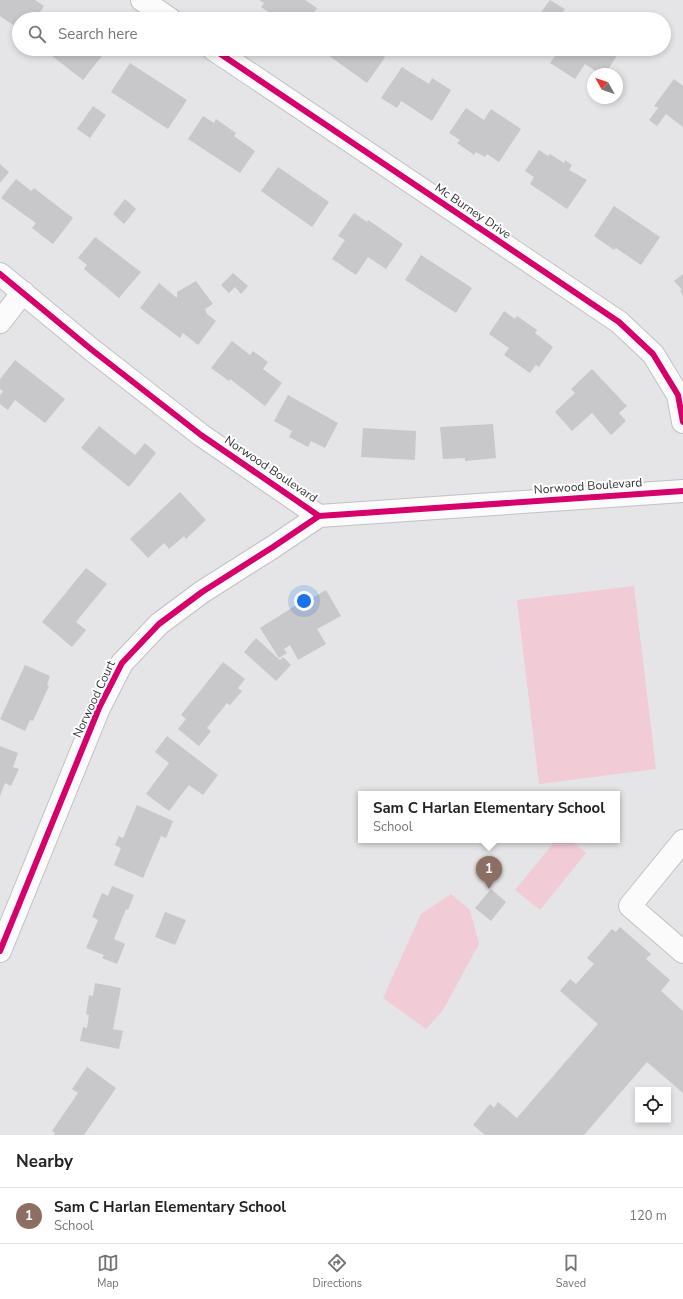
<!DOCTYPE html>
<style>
body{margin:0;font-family:"Nunito Sans",sans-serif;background:#f6f6f6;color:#222}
.controls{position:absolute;right:12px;bottom:12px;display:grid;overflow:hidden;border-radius:0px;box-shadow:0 2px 6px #0003}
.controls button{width:36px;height:36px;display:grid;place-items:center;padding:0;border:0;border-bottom:1px solid #e0e0e0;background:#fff;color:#222;font:20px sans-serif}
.compass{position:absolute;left:587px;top:68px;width:36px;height:36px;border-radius:50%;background:#fff;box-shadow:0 2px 6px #0003;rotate:310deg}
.you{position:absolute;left:304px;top:601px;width:14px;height:14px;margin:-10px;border:3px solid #fff;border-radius:50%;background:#1a73e8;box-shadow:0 0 0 6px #1a73e833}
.badge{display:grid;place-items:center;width:26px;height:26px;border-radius:50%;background:#727173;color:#fff;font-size:13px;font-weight:700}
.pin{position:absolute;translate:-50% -33px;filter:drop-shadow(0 1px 2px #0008)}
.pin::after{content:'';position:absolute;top:21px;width:14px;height:12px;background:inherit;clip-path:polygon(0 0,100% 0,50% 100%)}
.popup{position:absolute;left:358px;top:791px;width:262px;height:52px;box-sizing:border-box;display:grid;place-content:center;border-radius:0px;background:#fff;filter:drop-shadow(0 1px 3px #0005);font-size:13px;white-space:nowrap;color:#767676}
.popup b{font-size:15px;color:#222}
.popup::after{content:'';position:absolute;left:50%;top:100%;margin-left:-8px;border:8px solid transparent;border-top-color:#fff}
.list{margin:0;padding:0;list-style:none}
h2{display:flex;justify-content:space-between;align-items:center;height:52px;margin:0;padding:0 16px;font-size:17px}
h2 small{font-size:13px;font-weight:400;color:#767676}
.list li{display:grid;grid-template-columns:26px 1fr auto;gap:12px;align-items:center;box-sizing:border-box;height:56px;padding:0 16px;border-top:1px solid #e0e0e0}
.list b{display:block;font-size:15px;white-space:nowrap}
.list p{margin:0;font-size:13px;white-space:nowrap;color:#767676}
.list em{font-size:13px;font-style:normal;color:#767676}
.icon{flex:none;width:22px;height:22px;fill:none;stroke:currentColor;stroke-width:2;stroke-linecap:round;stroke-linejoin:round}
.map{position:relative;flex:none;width:683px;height:1135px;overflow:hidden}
.search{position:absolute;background:#fff;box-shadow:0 2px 6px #0003;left:12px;right:12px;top:12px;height:44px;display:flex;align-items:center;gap:10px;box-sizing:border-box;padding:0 14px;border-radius:22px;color:#767676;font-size:15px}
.sheet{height:108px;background:#fff}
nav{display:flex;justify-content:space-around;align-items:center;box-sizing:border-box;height:56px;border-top:1px solid #e0e0e0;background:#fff;font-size:11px;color:#767676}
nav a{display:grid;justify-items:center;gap:2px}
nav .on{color:#727173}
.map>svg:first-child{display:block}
.green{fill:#f1ccd6}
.building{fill:#c8c7c9}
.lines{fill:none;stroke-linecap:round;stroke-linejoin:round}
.minor-casing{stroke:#c2c1c3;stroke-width:24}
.minor{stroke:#fbfbfb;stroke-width:22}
.cycleway-casing{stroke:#fff;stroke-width:8}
.cycleway{stroke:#d6006c;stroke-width:6}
.labels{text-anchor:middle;stroke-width:4;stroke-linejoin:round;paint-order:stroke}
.street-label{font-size:12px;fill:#343335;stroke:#fff}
</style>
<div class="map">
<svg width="683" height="1135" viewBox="0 0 683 1135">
<rect width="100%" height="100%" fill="#e5e4e6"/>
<path class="green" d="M634,586L656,769L539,784L517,600Z
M556,840H570L586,853L540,910L515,890Z
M451,894L470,910L479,944L443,1010L426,1029L383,998L421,914Z"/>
<path class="building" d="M0,0H35L44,6L36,19H19V29L0,16Z
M259,0H305L317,8L309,19H279L261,7L264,3Z
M550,0L565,9L557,19H536Z
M43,49H94L102,56L83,80Z
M322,49H373L385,57L367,83L321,50Z
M560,49H616L620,51L605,74H600L585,64L575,79L550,63Z
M130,63L187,100L168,129L111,92Z
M402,67L429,84L432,78L451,90L432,121L401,101L397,108L381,98Z
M674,79L683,86V127L666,114L657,126L649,120L658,108L654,106Z
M93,106L106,115L90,138L77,129Z
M466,108L484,120L491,109L521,129L499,162L487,154L485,157L476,152L474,155L457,143L460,140L449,133Z
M203,116L214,123L216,119L236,133L234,136L255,151L240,173L188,139Z
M539,150L548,156L550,154L564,163L565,160L572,165L569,170L587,180L567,209L530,184L534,177L525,171Z
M0,164L9,172L0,183Z
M278,167L329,202L312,227L261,191Z
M16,179L31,191L34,188L73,218L53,244L32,228L36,223L1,198Z
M125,199L136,209L124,224L113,214Z
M614,206L660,237L641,265L616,248L614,250L594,236Z
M354,213L367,222L368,220L403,244L386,269L368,257L356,275L332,259L345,240L338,236Z
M95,237L141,272L119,298L84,269L87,265L78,258Z
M421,255L472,288L456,313L405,280Z
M233,273L248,286L241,294L235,287L229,293L221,285Z
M683,274V296L680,291L682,290L674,281Z
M196,281L213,304L205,309L207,314L216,321L198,345L183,333L180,338L140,308L159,283L177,298V292Z
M504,311L515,319L517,316L537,330L535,333L553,347L539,367L536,365L530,373L504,355L509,348L489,334Z
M232,341L250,355L253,351L268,362L263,369L282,383L265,406L230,379L229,381L211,368Z
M15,360L65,399L45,423L15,400L8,410L0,404V395L3,391L0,389V379Z
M592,369L627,406L619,413L626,421L611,435L592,413L572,431L555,412L575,393L571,389Z
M288,395L338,423L325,448L311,441L308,447L289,437L292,431L274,421Z
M493,424L496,458L465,461V458L443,459L440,427Z
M99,426L135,455L145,443L156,453L129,487L81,448Z
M363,428L416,431L415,460L361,457Z
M180,492L206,520L186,539L184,536L169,549L164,543L148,558L130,539Z
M86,568L107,584L76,622L86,630L72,647L42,622Z
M326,590L341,616L317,629L326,644L298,660L290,645L284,649L287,653L279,658L260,628L301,602L302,604Z
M256,638L280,660L283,657L291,665L276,681L244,652Z
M223,662L245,679L238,688L242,691L230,705L227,703L207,728L211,731L199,746L178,729L186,719L181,715Z
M25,665L50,676L47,685L49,686L33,721L30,720L25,731L0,719Z
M167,736L218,775L203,795L189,785L169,811L146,794L169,763L155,752Z
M0,746L18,753L13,767L19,769L11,786L5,783L0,796Z
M137,805L173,821L166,838L161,836L143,878L114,865L121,848L115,845L119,836L123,838Z
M112,886L134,895L128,910L126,909L114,939L125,944L117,964L102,958L104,955L86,948L98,920L92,917L102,893L108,896Z
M491,889L506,902L491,921L475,908Z
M165,912L186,920L175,945L155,937Z
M620,927L651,954L646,959L670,980L661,991L683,1011V1093L647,1062L584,1135H485L473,1125L490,1104L494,1108L498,1102L517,1118L598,1024L560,991L570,979L576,984L594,964L587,958L612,929L616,932Z
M95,983L121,988L113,1029L123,1031L119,1049L80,1041L83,1027L87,1028L89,1015L86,1014L89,995L93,996Z
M87,1067L116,1088L84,1135H54L55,1133L52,1131L78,1093L72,1089Z"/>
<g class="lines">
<g class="minor-casing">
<path id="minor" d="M142,0L170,19
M213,49L619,322L653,354L678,395L683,422
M0,274L92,350L201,435L319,516L683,491
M0,322L23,292
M683,841L630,906L683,952
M0,951L99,708L122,663L159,624L202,592L273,547L319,516"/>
</g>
<use href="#minor" class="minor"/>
<g class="cycleway-casing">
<path id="cycleway" d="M213,49L619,322L653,354L678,395L683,422
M0,274L92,350L201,435L319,516L683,491
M0,951L99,708L122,663L159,624L202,592L273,547L319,516"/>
</g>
<use href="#cycleway" class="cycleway"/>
</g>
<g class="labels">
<g class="street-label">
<text transform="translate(473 211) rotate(34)" y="4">Mc Burney Drive</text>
<text transform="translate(271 469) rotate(34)" y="4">Norwood Boulevard</text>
<text transform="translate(588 486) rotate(-4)" y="4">Norwood Boulevard</text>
<text transform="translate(94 699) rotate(-65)" y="4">Norwood Court</text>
</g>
</g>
</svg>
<div class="controls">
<button><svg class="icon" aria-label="locate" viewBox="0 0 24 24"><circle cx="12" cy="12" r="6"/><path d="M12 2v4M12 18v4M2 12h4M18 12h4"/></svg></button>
</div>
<svg class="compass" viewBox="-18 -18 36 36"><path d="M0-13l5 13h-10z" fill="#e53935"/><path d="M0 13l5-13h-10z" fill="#767676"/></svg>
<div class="you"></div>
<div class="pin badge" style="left:489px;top:889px;background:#8d6e63">1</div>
<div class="popup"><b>Sam C Harlan Elementary School</b>School</div>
<div class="search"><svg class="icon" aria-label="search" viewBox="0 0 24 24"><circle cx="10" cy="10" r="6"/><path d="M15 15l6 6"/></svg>Search here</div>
</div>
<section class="sheet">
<h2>Nearby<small></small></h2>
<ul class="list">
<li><span class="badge" style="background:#8d6e63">1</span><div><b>Sam C Harlan Elementary School</b><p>School</p></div><em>120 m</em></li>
</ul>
</section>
<nav>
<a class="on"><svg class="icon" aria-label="map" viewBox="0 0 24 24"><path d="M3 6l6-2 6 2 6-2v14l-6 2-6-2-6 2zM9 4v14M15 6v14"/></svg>Map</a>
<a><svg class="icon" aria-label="directions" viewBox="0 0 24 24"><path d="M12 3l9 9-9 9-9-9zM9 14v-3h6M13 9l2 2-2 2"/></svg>Directions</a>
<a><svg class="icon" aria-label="saved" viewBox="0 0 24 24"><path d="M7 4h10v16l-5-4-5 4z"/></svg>Saved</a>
</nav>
